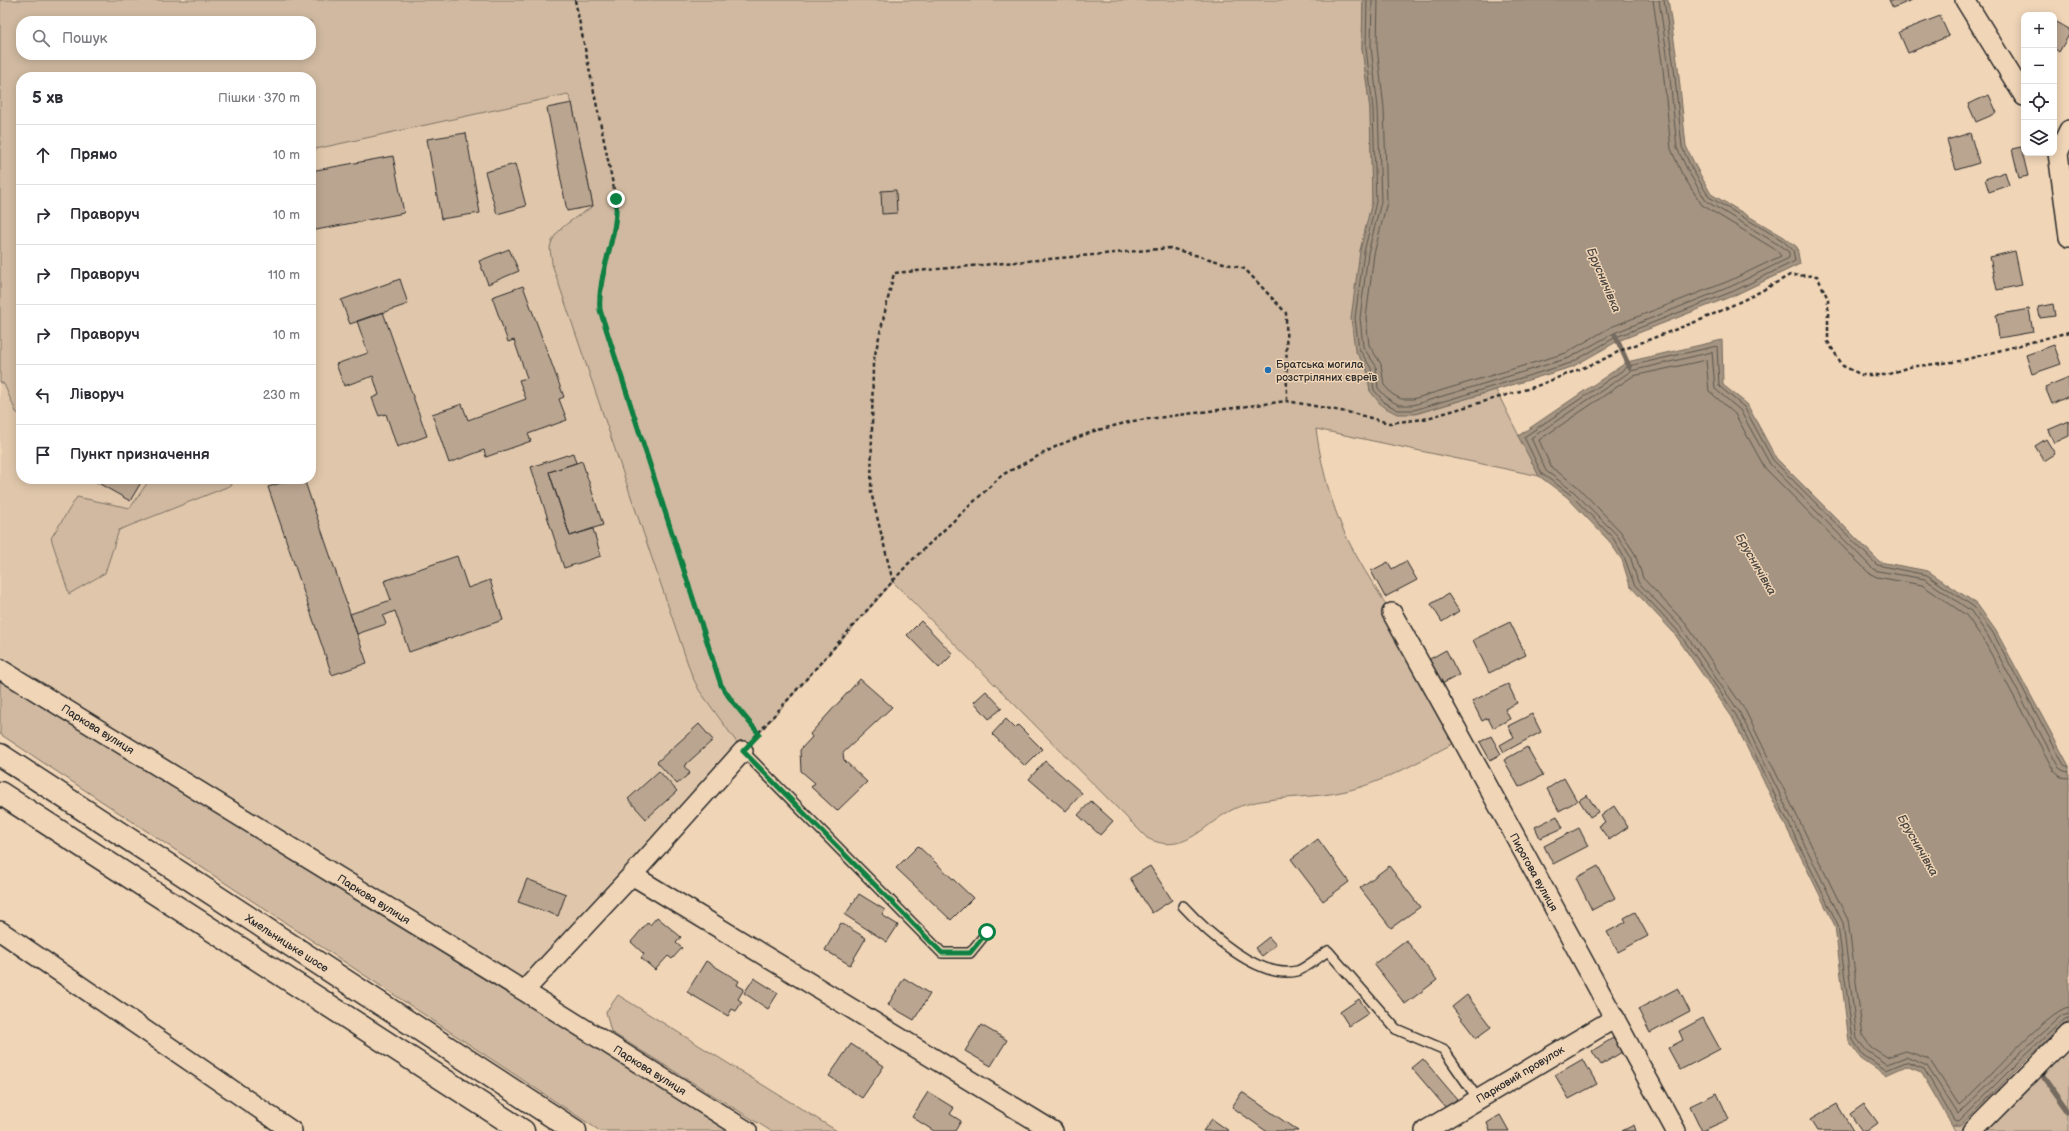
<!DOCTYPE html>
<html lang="uk">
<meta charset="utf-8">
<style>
body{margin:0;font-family:"Balsamiq Sans",sans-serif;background:#f7f7f7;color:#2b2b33}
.controls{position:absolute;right:12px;top:12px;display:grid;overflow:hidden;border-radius:8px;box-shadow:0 2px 10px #0003}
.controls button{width:36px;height:36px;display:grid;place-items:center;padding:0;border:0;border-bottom:1px solid #e1e1e2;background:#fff;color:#2b2b33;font:20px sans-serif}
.stop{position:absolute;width:12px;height:12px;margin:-9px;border:3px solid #0b8043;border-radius:50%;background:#fff}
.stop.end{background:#0b8043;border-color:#fff;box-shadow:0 1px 4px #0008}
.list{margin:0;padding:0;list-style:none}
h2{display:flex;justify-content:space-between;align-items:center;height:52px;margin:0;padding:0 16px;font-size:17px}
h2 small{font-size:13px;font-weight:400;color:#7c7c81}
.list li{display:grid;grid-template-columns:26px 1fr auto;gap:12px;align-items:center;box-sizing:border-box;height:60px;padding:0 16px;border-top:1px solid #e1e1e2}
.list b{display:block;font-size:15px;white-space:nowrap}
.list em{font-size:13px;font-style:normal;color:#7c7c81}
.icon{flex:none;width:22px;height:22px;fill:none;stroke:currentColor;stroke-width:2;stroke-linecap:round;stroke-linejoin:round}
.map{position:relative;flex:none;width:2069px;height:1131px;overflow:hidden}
.search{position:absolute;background:#fff;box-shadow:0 2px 10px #0003;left:16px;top:16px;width:300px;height:44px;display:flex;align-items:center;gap:10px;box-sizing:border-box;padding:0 14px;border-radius:16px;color:#7c7c81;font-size:15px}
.panel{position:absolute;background:#fff;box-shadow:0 2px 10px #0003;left:16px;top:72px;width:300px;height:412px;border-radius:16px}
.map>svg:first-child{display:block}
.built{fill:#e0c7ab}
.green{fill:#d0b9a0;stroke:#7e7266;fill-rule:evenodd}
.water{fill:#a49481;stroke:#746a5f}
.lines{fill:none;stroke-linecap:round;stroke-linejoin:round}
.shore{stroke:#5b554d;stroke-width:1}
.stream{stroke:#746a5f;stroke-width:5}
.building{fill:#baa590;stroke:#2b2b2b}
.service-casing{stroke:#2b2b2b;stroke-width:12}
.minor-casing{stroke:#2b2b2b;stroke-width:22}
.trunk-casing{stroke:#2b2b2b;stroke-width:25}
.path{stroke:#2b2b2b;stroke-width:2.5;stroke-dasharray:4 3;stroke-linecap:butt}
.service{stroke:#f0d5b7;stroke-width:9}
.minor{stroke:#f0d5b7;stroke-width:19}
.trunk{stroke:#f0d5b7;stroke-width:22}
.route{stroke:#0b8043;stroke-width:5}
.poi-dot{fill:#1f6fb2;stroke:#f0d5b7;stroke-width:1.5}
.labels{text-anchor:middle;stroke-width:3;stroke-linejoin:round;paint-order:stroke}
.poi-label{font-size:11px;fill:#2b2b2b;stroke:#f0d5b7;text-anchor:start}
.street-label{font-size:11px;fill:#2b2b2b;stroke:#f0d5b7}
.water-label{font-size:12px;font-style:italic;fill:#494540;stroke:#f0d5b7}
</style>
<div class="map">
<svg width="2069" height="1131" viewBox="0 0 2069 1131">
<rect width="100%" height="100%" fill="#f0d5b7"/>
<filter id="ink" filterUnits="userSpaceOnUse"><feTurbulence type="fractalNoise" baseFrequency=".025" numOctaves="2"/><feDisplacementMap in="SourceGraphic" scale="8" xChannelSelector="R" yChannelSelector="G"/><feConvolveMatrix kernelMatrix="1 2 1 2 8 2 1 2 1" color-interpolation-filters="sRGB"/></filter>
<g filter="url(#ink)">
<path class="built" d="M568,94L572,103L593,206L561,229L743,751L524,991L0,669V339L21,308V479H311V150Z"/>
<path class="green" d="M0,0H1363L1362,48L1370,109L1372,202L1360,251L1355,350L1367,369L1370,391L1415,414L1496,390L1539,476L1316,429C1322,472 1334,517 1356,555C1367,576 1381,595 1392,615C1416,656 1439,698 1462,739C1426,757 1386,782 1346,791C1313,799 1277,795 1244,805C1207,816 1189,859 1147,838L893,582L743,751L699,690L692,676L552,264C552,259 550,253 550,248C553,228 578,217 593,206L572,103L568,94L311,150V77H21V416L16,412L4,384L0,382ZM21,21H311V55H21Z
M150,479H231L232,485L119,530L105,573L69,594L51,538L77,497L130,508Z
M0,669L747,1131H600L0,734Z
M618,995L837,1131H771L611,1032L606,1012Z
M2069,1021V1131H1955L1952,1125H1961Z"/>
<path class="water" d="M1363,0H1668L1678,67L1686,146L1696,167L1711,194L1784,237L1797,247L1800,264L1735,295L1618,341L1572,367L1415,414H1397L1382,406L1370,391L1367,369L1355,350L1351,318L1360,251L1372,202L1370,109L1362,48Z
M1722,340L1723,385L1747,404L1776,458L1880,562L1928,571L1977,604L1996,631L2069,766V1021L2029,1057L1961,1125H1952L1921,1072L1906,1066L1886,1075L1861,1058L1849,1042L1835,926L1732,717L1674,633L1630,586L1622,560L1609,541L1567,497L1539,476L1518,436L1627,362Z"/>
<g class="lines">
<path class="shore" d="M1367,0L1366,48L1373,109L1376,202L1364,252L1355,318L1359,349L1371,368L1374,390L1385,403L1398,410H1414L1571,363L1616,337L1734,291L1795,261L1793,250L1782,240L1709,197L1692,169L1682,147L1674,68L1664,0
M1372,0L1371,47L1378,108L1381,202L1368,253L1360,318L1363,347L1376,366L1378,388L1388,399L1399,405H1413L1569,358L1614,333L1732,286L1789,258V252L1779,245L1706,201L1688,171L1677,148L1669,68L1659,0
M1378,0L1377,47L1384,108L1387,202L1374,254L1366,318L1369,345L1381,364L1384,385L1392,394L1401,399H1413L1566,353L1611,327L1729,281L1781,256L1776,250L1702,205L1682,174L1671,149L1663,69L1653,0
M2069,767L2064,765L1993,633L1974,607L1927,575L1877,565L1773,460L1744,407L1719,386L1717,346L1629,366L1524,437L1542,474L1570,494L1613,538L1625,559L1634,584L1677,630L1736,715L1838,925L1853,1040L1863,1055L1886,1070L1906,1062L1924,1069L1954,1120L1959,1121L2026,1054L2065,1019L2069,1018
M2069,772L2064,771L2059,768L1988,636L1971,611L1925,579L1878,571L1873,569L1770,464L1740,410L1715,389L1712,352L1631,371L1531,438L1546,471L1573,491L1617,535L1630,556L1638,582L1681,627L1740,713L1843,923L1857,1039L1867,1051L1887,1064L1906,1057L1927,1066L1958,1114L2023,1050L2062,1015L2069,1013
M2069,778L2061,777L2054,771L1983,639L1966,615L1922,585L1877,577L1869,573L1765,468L1735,414L1709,391L1706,360L1633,376L1539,440L1551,467L1577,486L1621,532L1635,554L1643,578L1686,624L1745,710L1848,920L1863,1036L1871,1047L1887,1057L1906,1051L1929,1059L1959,1105C1980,1088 2049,1008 2069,1007"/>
<path class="stream" d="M1615,335L1630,368
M2039,1070L2069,1112"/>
</g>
<path class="building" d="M1889,0H1912L1893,8Z
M1940,16L1949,36L1908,53L1899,32Z
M2055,21L2069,29V35L2059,52L2054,48Z
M1989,95L1997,113L1976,122L1968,104Z
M572,103L593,206L567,211L547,108Z
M466,133L480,213L441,219L427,139Z
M1970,133L1979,163L1956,170L1947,140Z
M2021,147L2028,176L2019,178L2012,149Z
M393,156L404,213L311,231V171Z
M515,164L526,206L497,214L485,172Z
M2005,172L2009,185L1989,192L1985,179Z
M896,190L897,213L882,214L881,191Z
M509,249L519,271L488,284L479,261Z
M2015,251L2022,285L1997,290L1990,257Z
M400,279L408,304L350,324L341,300Z
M523,286L564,397L559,399L567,420L528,434L531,441L486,457L484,450L449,463L432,414L462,404L468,420L526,399L519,380L527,378L514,340L508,342L492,297Z
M2053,304L2055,316L2040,318L2038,307Z
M2029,309L2033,332L1999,338L1996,315Z
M383,312L427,436L397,447L386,414L379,416L372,398L379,395L373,376L344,386L336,364L368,353L357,321Z
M2054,345L2061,364L2032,374L2026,355Z
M2069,377V396L2052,404L2045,387Z
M2069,421V436L2054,443L2048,430Z
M2046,439L2055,454L2044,461L2035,446Z
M573,453L576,463L549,472L570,536L593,529L601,556L564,568L531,467Z
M582,461L603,525L570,536L549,472Z
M91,479H143L130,501Z
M293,479H304L367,663L332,675L268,487Z
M457,556L468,588L490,580L503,620L409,652L395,611L383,616L386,624L357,634L350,614L391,600L384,581Z
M1406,561L1417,580L1385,597L1371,571L1388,562L1392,569Z
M1448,594L1459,611L1442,622L1431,604Z
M921,621L953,654L939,668L907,635Z
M1510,622L1526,655L1489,673L1473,640Z
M1446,650L1459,675L1440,685L1428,660Z
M860,679L892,707L843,753L844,760L867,782L837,811L811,787L815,783L801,771L800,750L812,737L810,734Z
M1508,684L1517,703L1505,709L1510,719L1493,728L1488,718L1482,721L1472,701Z
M986,691L1002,708L989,719L974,702Z
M1532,714L1541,732L1504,752L1500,745L1514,737L1508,726Z
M1006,719L1015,728L1018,725L1042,749L1025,766L992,734Z
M699,724L713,740L684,766L690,773L677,784L657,762Z
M1491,736L1501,754L1490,760L1480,742Z
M1527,747L1543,775L1519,787L1504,760Z
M1045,761L1082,793L1066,811L1029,779Z
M659,771L677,791L646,819L628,799Z
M1564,778L1577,801L1559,811L1547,789Z
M1587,795L1598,812L1590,817L1579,800Z
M1091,801L1113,821L1100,835L1078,815Z
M1614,806L1628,827L1609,840L1599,826L1605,822L1601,815Z
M1557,816L1563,828L1540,838L1535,827Z
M1579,828L1588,846L1553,864L1544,846Z
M1318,839L1349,882L1323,901L1291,859Z
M918,846L973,898L951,920L896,868Z
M1150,866L1172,900L1152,913L1130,878Z
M1389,866L1420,907L1391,928L1360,888Z
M1598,866L1615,898L1592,910L1576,878Z
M527,879L566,894L558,916L518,902Z
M859,894L885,910L882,915L898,925L887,942L845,915Z
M1635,912L1648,936L1618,952L1607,932L1626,922L1624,918Z
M657,917L681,937L676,943L682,948L672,959L668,956L655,970L641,958L644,954L631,942L648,922L650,925Z
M841,923L866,938L850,965L825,950Z
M1269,937L1276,945L1262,956L1255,948Z
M1406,940L1437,980L1405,1004L1374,964Z
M706,961L739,981L737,985L744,989L738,999L742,1002L736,1011L732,1009L728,1016L687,992Z
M754,978L778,993L768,1009L744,993Z
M904,978L930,994L914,1020L888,1005Z
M1678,988L1690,1012L1650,1033L1638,1009Z
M1467,995L1491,1027L1476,1038L1452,1007Z
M1359,999L1369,1013L1349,1026L1340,1012Z
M1703,1018L1720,1049L1680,1070L1668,1048L1683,1040L1679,1031Z
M981,1025L1007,1040L991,1066L965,1051Z
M1613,1038L1622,1052L1601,1065L1592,1051Z
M851,1044L884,1066L862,1098L829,1076Z
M1423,1059L1457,1099L1446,1108L1412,1068Z
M1583,1059L1597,1084L1569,1099L1555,1075Z
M928,1092L954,1108L950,1114L961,1121L955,1131H934L912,1117Z
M1242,1092L1298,1131H1266L1232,1107Z
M1717,1093L1729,1119L1702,1131L1690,1106Z
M1837,1104L1853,1131H1817L1810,1120Z
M1864,1104L1878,1123L1867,1131H1862L1850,1114Z
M1500,1115L1509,1131H1490L1487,1123Z
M1212,1119L1229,1131H1203Z
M1634,1125L1636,1131H1622Z"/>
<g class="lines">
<g class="service-casing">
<path id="service" d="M743,751L942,953H970L987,932
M1183,906C1207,932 1258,980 1297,971C1305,969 1320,956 1328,951L1396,1029L1443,1049L1478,1099"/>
</g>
<g class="minor-casing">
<path id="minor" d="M1965,0L2024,96
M2069,130L2058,153L2069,237
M1392,613L1462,739L1676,1131
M0,669L524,991L747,1131
M632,875L1053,1131
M0,931L292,1131
M524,991L632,875L743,751
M1425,1131L1615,1018
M1973,1131L2069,1034"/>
</g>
<g class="trunk-casing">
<path id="trunk" d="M0,755L575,1131
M0,793L523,1131"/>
</g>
<path class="path" d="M575,0L616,199C619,237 597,272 600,310L721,685L731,701L759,733
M893,582L871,492L873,363L894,273L1170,248L1245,269L1286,313L1287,401
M754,738L908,564L1002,475L1059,445L1094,431L1133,421L1287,401L1352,413L1389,423L1424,419L1534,387L1598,362L1622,350L1703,319L1754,295L1790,275L1817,276L1828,299V342L1843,366L1862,375H1886L1909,367L1960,361L2069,332"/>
<use href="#service" class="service"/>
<use href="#minor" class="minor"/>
<use href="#trunk" class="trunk"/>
</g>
</g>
<g class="lines" filter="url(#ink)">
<path class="route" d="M616,199C619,237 597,272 600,310L721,685L732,701L759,734L743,751L942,953H970L987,932"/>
</g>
<circle class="poi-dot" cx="1268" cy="370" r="4"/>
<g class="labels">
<g class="poi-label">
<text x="1276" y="368">Братська могила<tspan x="1276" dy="13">розстріляних євреїв</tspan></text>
</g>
<g class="street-label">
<text transform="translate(98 729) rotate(32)" y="4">Паркова вулиця</text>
<text transform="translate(1534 872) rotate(61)" y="4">Пирогова вулиця</text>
<text transform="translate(374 899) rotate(32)" y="4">Паркова вулиця</text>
<text transform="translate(287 943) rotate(33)" y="4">Хмельницьке шосе</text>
<text transform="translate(650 1070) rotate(32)" y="4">Паркова вулиця</text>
<text transform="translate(1520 1074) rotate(-31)" y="4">Парковий провулок</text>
</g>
<g class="water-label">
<text transform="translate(1604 280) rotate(67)" y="4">Брусничівка</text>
<text transform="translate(1756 564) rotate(60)" y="4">Брусничівка</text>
<text transform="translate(1918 845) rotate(60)" y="4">Брусничівка</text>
</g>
</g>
</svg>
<div class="controls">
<button>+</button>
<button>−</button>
<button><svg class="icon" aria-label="locate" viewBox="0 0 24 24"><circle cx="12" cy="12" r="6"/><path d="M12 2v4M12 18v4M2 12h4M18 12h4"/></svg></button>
<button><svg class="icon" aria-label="layers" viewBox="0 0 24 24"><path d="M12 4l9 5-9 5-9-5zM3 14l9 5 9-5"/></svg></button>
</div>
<div class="stop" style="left:987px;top:932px"></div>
<div class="stop end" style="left:616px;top:199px"></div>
<div class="search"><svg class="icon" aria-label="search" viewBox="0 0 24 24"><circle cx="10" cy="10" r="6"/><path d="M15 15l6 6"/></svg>Пошук</div>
<section class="panel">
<h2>5 хв<small>Пішки · 370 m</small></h2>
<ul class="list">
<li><svg class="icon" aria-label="ahead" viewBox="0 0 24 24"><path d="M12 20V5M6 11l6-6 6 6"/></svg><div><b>Прямо</b></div><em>10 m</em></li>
<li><svg class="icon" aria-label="right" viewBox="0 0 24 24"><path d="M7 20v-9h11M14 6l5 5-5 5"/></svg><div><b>Праворуч</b></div><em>10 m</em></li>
<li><svg class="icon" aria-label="right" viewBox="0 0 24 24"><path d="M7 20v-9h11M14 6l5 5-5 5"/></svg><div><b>Праворуч</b></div><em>110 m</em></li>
<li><svg class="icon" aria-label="right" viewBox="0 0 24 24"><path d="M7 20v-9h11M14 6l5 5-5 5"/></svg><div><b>Праворуч</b></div><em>10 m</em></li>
<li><svg class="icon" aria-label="left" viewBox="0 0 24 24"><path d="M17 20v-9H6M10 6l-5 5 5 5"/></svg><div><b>Ліворуч</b></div><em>230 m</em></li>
<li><svg class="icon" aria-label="arrive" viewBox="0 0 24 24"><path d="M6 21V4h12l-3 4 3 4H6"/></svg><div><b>Пункт призначення</b></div></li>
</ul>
</section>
</div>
